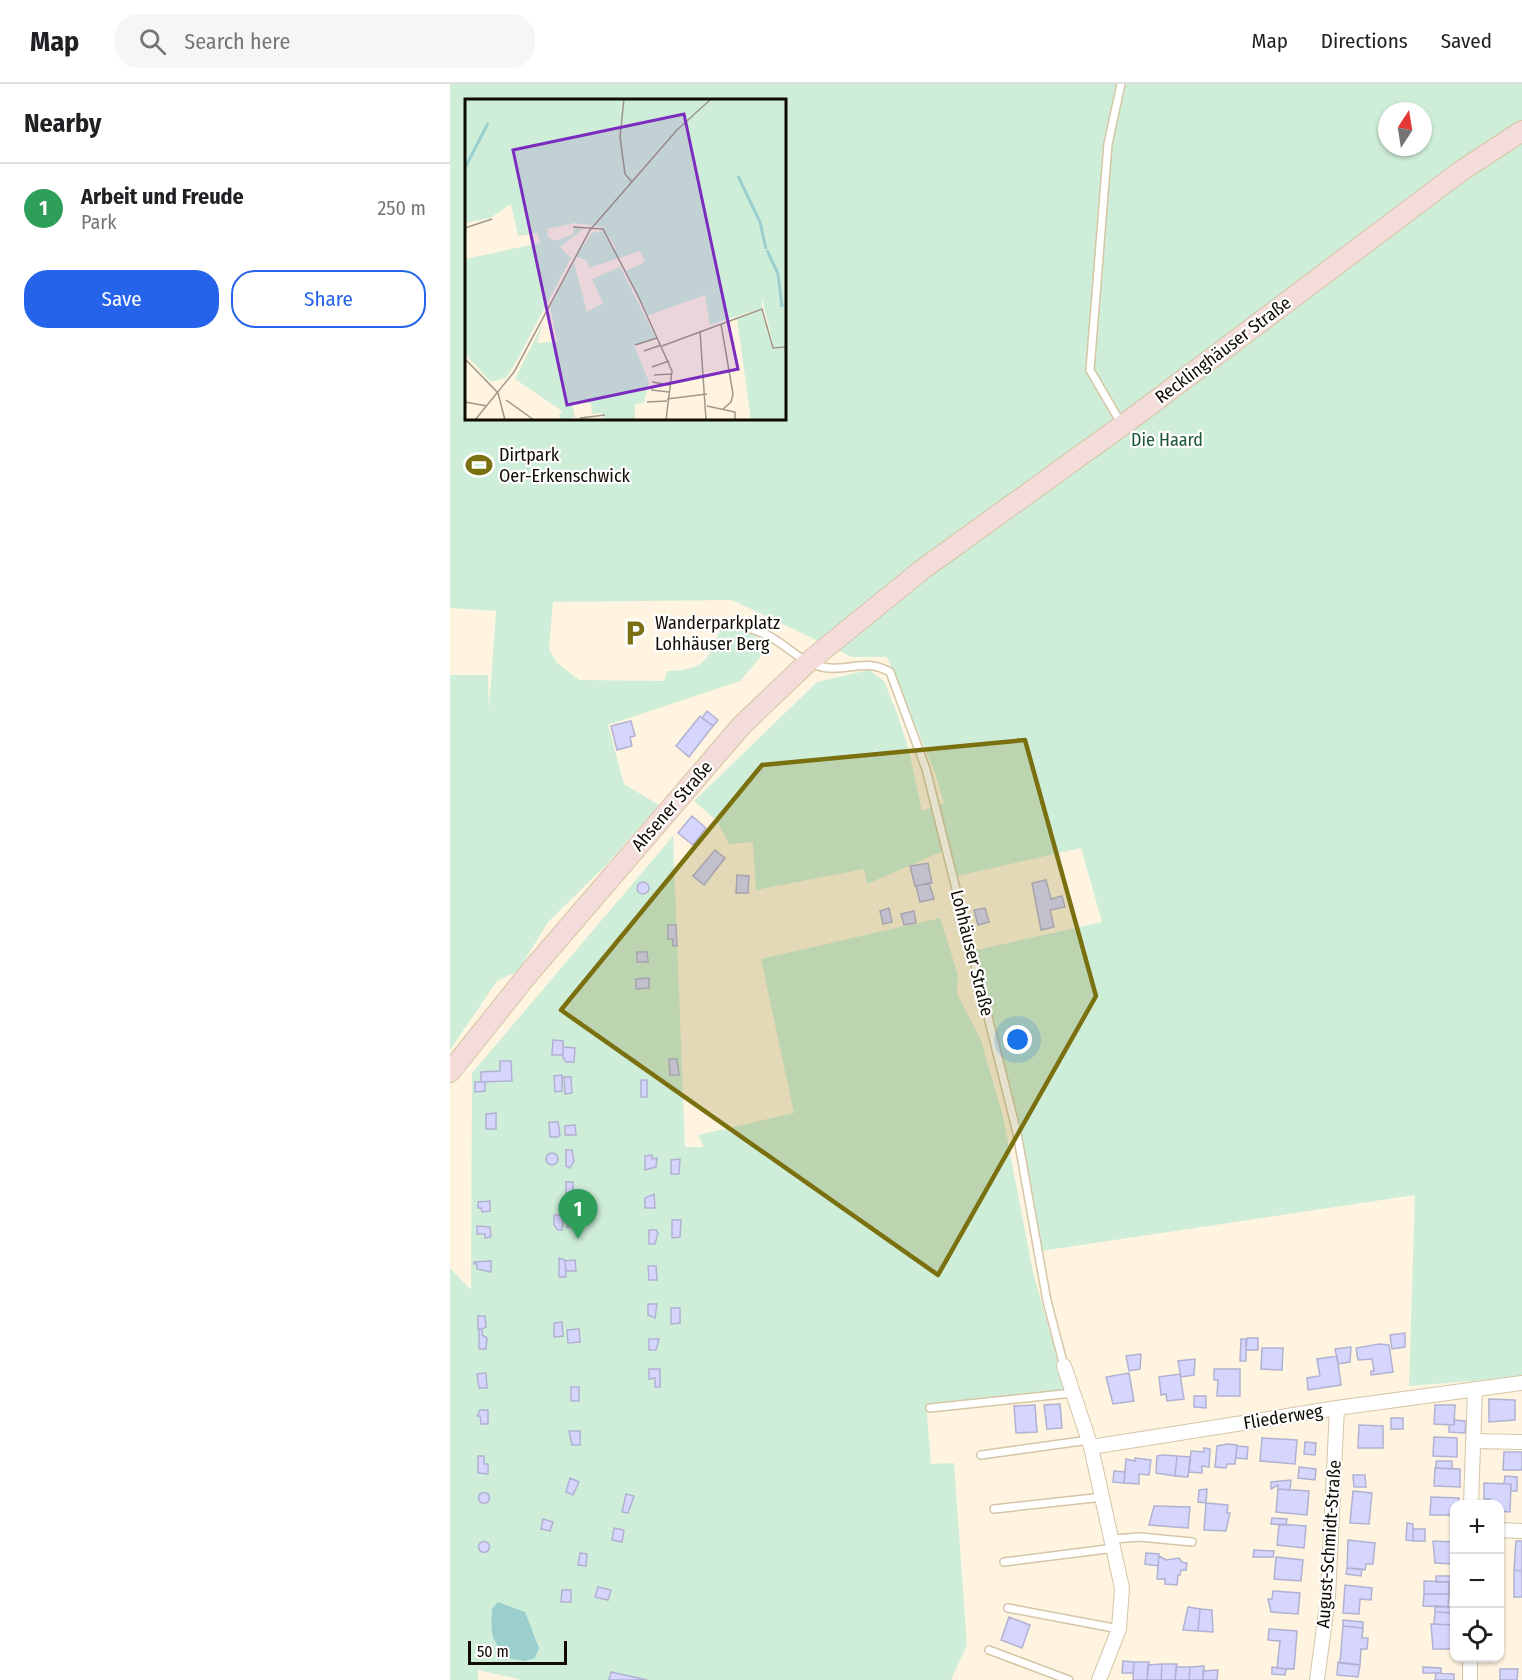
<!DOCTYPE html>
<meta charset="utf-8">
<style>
body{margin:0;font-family:"Fira Sans Condensed",sans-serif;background:#f6f6f6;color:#202124}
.controls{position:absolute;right:18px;bottom:18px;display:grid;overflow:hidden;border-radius:12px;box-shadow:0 2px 4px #0004}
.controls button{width:54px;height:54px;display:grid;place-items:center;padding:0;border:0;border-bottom:2px solid #e0e0e0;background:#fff;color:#202124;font:30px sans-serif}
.compass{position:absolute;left:928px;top:18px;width:54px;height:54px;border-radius:50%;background:#fff;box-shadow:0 2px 4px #0004;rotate:12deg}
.scale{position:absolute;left:18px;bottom:15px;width:99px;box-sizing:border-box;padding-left:6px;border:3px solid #110c03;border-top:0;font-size:16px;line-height:21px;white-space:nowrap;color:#110c03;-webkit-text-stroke:4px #fff;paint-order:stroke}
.you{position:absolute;left:568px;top:956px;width:21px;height:21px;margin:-15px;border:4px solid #fff;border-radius:50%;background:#1a73e8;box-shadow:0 0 0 9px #1a73e833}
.badge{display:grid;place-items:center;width:39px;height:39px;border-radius:50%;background:#2563eb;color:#fff;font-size:20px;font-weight:700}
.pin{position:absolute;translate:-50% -50px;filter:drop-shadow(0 2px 3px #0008)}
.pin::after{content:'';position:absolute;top:32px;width:21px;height:18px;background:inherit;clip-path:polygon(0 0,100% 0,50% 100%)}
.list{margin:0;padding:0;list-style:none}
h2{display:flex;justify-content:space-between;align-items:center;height:78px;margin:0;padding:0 24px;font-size:26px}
h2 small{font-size:20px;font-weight:400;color:#757577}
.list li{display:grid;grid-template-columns:39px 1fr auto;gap:18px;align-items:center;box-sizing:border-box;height:90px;padding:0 24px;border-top:2px solid #e0e0e0}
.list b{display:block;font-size:22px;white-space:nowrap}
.list p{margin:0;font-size:20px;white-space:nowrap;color:#757577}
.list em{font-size:20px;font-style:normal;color:#757577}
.actions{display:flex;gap:12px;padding:18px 24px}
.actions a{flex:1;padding:14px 0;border:2px solid #2563eb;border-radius:24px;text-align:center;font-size:21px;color:#2563eb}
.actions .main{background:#2563eb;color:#fff}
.icon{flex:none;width:33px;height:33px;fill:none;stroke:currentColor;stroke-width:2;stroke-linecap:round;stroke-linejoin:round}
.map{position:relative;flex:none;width:1072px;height:1596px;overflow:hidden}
header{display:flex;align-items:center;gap:36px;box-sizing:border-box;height:84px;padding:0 30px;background:#fff;border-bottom:2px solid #e0e0e0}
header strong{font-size:28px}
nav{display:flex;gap:33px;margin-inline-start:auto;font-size:21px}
.search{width:420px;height:54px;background:#f6f6f6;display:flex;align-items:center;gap:15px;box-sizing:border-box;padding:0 21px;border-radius:24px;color:#757577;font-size:22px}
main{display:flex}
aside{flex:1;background:#fff}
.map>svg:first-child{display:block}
.green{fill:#cfeed9;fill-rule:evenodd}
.water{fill:#9bcfce}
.building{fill:#d6d5fd;stroke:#b1b1d2;stroke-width:1.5}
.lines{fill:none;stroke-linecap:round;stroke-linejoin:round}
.service-casing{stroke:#d5c6a5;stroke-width:10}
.minor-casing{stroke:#d5c6a5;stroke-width:16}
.secondary-casing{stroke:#d5c6a5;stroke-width:22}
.service{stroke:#fff;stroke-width:7}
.minor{stroke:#fff;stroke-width:14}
.secondary{stroke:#f3dcd9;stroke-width:20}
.marked{fill:#7a700f;fill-opacity:0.2;stroke:#7a700f;stroke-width:4.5;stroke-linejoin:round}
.labels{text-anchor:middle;stroke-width:4.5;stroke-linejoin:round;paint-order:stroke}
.street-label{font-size:18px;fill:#110c03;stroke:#fff}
.park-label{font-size:18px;fill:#1a5635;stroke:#fff}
.poi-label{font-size:18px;fill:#110c03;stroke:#fff;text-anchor:start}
.inset-river{fill:none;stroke:#9bcfce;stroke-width:3}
.inset-road{fill:none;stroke:#9f9788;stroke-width:1.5}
.view{fill:#7b2cbf;fill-opacity:0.15;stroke:#7b2cbf;stroke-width:3}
.inset-edge{fill:none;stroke:#110c03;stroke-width:3}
</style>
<header>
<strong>Map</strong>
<div class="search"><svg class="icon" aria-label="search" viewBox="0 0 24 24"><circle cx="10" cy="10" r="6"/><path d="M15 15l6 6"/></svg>Search here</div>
<nav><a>Map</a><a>Directions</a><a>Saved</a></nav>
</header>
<main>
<aside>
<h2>Nearby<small></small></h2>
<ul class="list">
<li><span class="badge" style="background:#2e9e5b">1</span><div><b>Arbeit und Freude</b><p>Park</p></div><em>250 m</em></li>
</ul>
<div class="actions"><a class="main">Save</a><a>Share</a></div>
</aside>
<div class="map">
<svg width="1072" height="1596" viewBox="0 0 1072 1596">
<rect width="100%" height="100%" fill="#fef4e0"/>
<path class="green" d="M0,0H1072V1293L959,1302L965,1111L591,1167L570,1046L526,866L652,838L631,764L507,792L498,765L417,800L414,785L306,806L303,758L279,760L267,737L244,717L367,598L419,586L434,597L447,629L458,663L472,727L494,719L485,689L437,573H402L282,516L103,518L99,565L107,579L129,596L214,597L217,587C260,587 261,569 274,534L320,562L290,597L158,641L174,700L209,721L155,782L98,838L68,887L47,897L0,966V591H38L39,625L46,527L0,524ZM16,16H334V334H16ZM937,27H973V63H937Z
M223,752L235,1063H254L248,1051L344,1029L311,875L490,834L508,891L507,910L531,956L553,1033L583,1188L616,1306L476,1320L481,1380L504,1379L517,1561L501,1596H72L28,1586V1596H0V1184L21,1206L22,989Z"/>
<path class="water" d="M48,1518L75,1528L89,1564L85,1574L75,1577L56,1574C40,1552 41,1551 42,1525Z"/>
<path class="building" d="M257,627L268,636L263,642L252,634Z
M250,632L263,642L239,673L226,662Z
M181,637L185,652L180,653L182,662L167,666L161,642Z
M242,732L256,744L243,761L228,749Z
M265,766L275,774L254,801L243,792Z
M478,779L482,799L465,802L460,782Z
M287,791L299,792L298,809H286Z
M596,796L601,815L612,812L615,823L600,826L604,843L591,846L582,799Z
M187 804a6 6 0 1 1 12 0a6 6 0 1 1-12 0Z
M479,799L484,815L470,818L466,802Z
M439,824L442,838L433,840L430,827Z
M535,824L539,838L528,841L524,826Z
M464,827L466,839L454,841L451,830Z
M218,841H226L227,862H223V855H218Z
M187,868H197L198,878H187Z
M199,894V904L186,905V895Z
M103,956L113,957V971H102Z
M113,963L125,964L124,978H116L113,974Z
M219,975H227L229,991H220Z
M50,977H61L62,997L31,998V988L50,987Z
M112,991V1007L105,1008L104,992Z
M114,993H121L122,1009L115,1010Z
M191,996H197V1013H191Z
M25,998H35V1007L25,1008Z
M46,1029V1045H36V1030Z
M99,1038H108L110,1051L108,1053H100Z
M125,1041L126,1051H115V1042Z
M116,1066H122L124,1077L120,1084L116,1082Z
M96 1075a6 6 0 1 1 12 0a6 6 0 1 1-12 0Z
M202,1071V1075L207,1074L206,1083L195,1086V1072Z
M230,1075L229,1090H221V1076Z
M116,1098H123V1114H116Z
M204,1110L205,1124H195V1114Z
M40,1117V1127L32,1128L31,1124H28V1118Z
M104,1131H114L112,1146H108L104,1141Z
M117,1132H126V1143H117Z
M222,1136H231L230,1153L222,1154Z
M27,1142L40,1143L41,1153L35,1154V1150H27Z
M199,1146H206L208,1149L205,1160H199Z
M109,1174L115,1176L116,1193H109Z
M125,1176L126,1187H116L115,1177Z
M41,1177V1188L27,1185V1180H24V1178Z
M198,1182H206L207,1196H199Z
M198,1220H207L205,1234L198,1231Z
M221,1224H230V1239L221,1240Z
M28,1232H35L36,1243L32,1245H28Z
M112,1238L113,1252L104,1253V1239Z
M29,1245H32V1251L37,1254L36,1265H29Z
M129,1245L130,1258L118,1259L117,1246Z
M955,1249V1263L942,1265L940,1251Z
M797,1254H808V1266H796Z
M199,1255H209L206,1266H199Z
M791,1255H796V1277H790Z
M929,1260L939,1261L943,1288L921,1291V1287H924L922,1275L908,1276L906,1264Z
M901,1263L900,1278L888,1280L885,1265Z
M812,1264H833L832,1286L811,1285Z
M691,1270L690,1285L679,1287L676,1272Z
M887,1272L891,1301L858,1306L857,1294L870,1292L867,1275Z
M745,1275L744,1291L731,1293L728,1277Z
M199,1285H210V1303H205V1294L199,1295Z
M764,1285H790V1312H767L768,1296H764Z
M36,1289L37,1304H29L27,1290Z
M679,1289L684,1317L663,1320L656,1293Z
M730,1290L734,1315L717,1317L716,1310L711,1311L709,1293Z
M121,1303H129V1317H121Z
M744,1312H756V1324L744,1323Z
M1039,1315L1065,1316V1336L1039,1338Z
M610,1320L612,1344L597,1345L594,1321Z
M585,1321L587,1348L566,1349L564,1322Z
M985,1321H1005L1004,1341L984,1340Z
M30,1326H38V1340H31L30,1332H27Z
M941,1334H953V1345H941Z
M1005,1336L1016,1337L1015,1349L999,1348V1341H1004Z
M909,1341L933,1342V1364H908Z
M119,1347H130V1361H122Z
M984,1353L1007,1354V1373L983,1372Z
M812,1354L847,1356L845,1380L810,1377Z
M855,1358L866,1359L865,1371L854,1370Z
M778,1360L787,1361L785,1380H777L776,1384L765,1383L767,1362Z
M787,1362L798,1363L797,1375L786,1374Z
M754,1364L760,1365L759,1383L752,1382V1389L739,1388L741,1367L754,1368Z
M1054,1368H1072V1386H1053Z
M713,1371L727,1372L725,1392L706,1389L707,1372Z
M28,1372H34V1380H38V1390L28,1389Z
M727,1372L740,1373L738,1393L725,1392Z
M685,1374L701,1376L699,1391L689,1390V1400L674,1399L676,1375L685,1377Z
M986,1377H1002V1385L986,1384Z
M849,1383L866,1385L865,1396L848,1394Z
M985,1384L1010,1385V1403L984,1402Z
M664,1387L675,1388L674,1399L663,1398Z
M903,1391H915L916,1403H904Z
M1055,1392L1067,1393V1407H1061V1400H1054Z
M120,1394L129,1398L123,1411L116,1408Z
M841,1396L840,1406L828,1405V1401L821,1405V1398Z
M1034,1399L1061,1400L1060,1428L1050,1427V1420H1040V1415H1034Z
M757,1405L756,1419L748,1418L749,1406Z
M828,1405L859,1407L857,1431L826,1428Z
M903,1407L922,1409L919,1440L900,1439Z
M28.5 1414a5.5 5.5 0 1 1 11 0a5.5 5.5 0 1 1-11 0Z
M176,1410L184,1412L178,1429L172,1428Z
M981,1413L1009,1414L1008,1420H1004V1431H980Z
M756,1419L778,1421L777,1429H780L776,1447L754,1446Z
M704,1422L740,1423L738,1444L699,1441Z
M822,1434L837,1435L836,1441L821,1440Z
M93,1435L103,1438L100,1447L91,1445Z
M957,1439L963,1440V1457L956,1456Z
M829,1440L856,1442L854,1464L827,1461Z
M164,1444L174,1446L172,1458L162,1456Z
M963,1445H975V1457H963Z
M898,1456L925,1459L923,1480H916L915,1486L897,1484Z
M983,1457L1004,1458V1480L985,1479Z
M1066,1457H1072V1487L1064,1486Z
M28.5 1463a5.5 5.5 0 1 1 11 0a5.5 5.5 0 1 1-11 0Z
M804,1466L824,1467L823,1473H803Z
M130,1469L137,1470L136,1482L128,1481Z
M696,1469L709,1470L708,1482L695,1480Z
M709,1472L716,1476L729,1474L732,1478L737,1479L736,1486H731L730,1491H728L727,1501L715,1500V1495H707Z
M826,1473L853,1476L851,1497L824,1495Z
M897,1484L912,1485L911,1492L896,1490Z
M1064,1486L1072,1487V1513H1064Z
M986,1492H1004V1498H986Z
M974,1497L999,1498V1510H974Z
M895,1501L922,1504L921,1516L910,1515L909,1530L893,1529Z
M148,1503L161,1506L158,1516L145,1513Z
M112,1506H121V1518H111Z
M823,1507L850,1509L848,1530L821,1528L818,1515H822Z
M974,1510H999L998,1523L973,1522Z
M985,1522L1003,1523V1529L985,1528Z
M738,1523L750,1525L748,1547L733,1546Z
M750,1525L762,1526L763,1548L748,1547Z
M985,1528L1001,1529V1541L984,1540Z
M559,1533L580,1541L572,1564L551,1556Z
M893,1536L913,1538V1544L893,1542Z
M981,1540L1004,1541V1565H983Z
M893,1542L913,1544L912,1554H918L917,1565H911L910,1581L890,1579Z
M819,1545L847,1547L844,1585L827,1584L830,1557L818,1556Z
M673,1577L684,1578L683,1589H672Z
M684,1578H699L697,1596H683Z
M888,1578L910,1581L908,1593L887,1591Z
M712,1580H727L725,1596H711Z
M712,1580L711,1596H697L698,1581Z
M754,1582L753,1596H739L740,1583Z
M726,1583H740L739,1596H725Z
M822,1583L836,1585L835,1591L822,1590Z
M973,1583L991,1584V1589H973Z
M1050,1585H1068L1067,1596H1050Z
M768,1586L767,1596H753V1587Z
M161,1588L197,1596H159Z
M986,1589L1004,1590V1596H985Z"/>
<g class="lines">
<g class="service-casing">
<path id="service" d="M671,0L658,60L640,286L672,341
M264,539C281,538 301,544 317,551C337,561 350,578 372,583C397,589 413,573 440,588L476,685L567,1049L597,1217L614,1282
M480,1324L623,1309
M531,1371L639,1356
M544,1425L653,1413
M663,1455L690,1453L742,1458
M554,1478L665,1464
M558,1524L669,1545
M539,1566L619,1596"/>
</g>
<g class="minor-casing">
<path id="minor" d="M614,1282L641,1363L672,1504L669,1545L649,1596
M1023,1357L1072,1358
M641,1363L887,1324L1072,1299
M1021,1420L1025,1305
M1050,1446L1072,1447
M867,1596L878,1513L887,1324
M1020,1596V1574"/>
</g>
<g class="secondary-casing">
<path id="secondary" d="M0,988L79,889L292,641L357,579L473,485L688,330L1011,87L1072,47"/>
</g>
<use href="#service" class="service"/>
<use href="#minor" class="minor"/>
<use href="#secondary" class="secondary"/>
</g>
<path class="marked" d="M575,656L646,912L488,1191L111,926L312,681Z"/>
<defs>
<g id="stadium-bare" transform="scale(2.07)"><path d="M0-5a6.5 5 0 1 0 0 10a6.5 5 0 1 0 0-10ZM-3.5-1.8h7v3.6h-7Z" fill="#7a700f" stroke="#fff" stroke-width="2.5" paint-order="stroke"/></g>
<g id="parking-bare" transform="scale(2.07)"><path d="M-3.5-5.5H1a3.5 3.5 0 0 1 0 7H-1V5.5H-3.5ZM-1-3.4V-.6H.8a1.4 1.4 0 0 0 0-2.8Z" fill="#7a700f" stroke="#fff" stroke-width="2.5" paint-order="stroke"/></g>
</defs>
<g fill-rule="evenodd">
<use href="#stadium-bare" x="29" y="381"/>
<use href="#parking-bare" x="185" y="549"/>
</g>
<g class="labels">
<g class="street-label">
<text transform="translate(773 266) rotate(-37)" y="6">Recklinghäuser Straße</text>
<text transform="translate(222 722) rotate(-49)" y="6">Ahsener Straße</text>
<text transform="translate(522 869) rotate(76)" y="6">Lohhäuser Straße</text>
<text transform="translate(833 1333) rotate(-9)" y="6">Fliederweg</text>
<text transform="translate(879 1460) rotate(-86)" y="6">August-Schmidt-Straße</text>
</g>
<g class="park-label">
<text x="717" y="362">Die Haard</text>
</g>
<g class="poi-label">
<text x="49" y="377">Dirtpark<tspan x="49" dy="21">Oer-Erkenschwick</tspan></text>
<text x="205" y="545">Wanderparkplatz<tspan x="205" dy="21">Lohhäuser Berg</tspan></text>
</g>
</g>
<g transform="translate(15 15)">
<rect width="321" height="321" fill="#fef4e0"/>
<path d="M0,0H321V321H286L272,220L296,211L309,250L297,199V209L245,226L240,196L182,217L161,172L180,163L175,152L124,169L122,162L111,157L127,134L138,132L148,151L151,149L137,128L110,124L82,130L83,138L89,142L107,136L110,127L118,130L95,148L106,159L51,263L41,279L26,283L0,255V160L75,144L73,134L53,137L46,105L25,119L0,124ZM109,164L122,213L138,204L127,180L155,168L191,239L169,246L184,283L179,304L170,305V321H139L137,314L127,315L126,304H107L110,318L99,321L94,317L97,312L50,280L78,224L72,244L92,242L85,208Z" fill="#cfeed9"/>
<path class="inset-river" d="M0,69L23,24M273,77L295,123L301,150M302,151L313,175L317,208"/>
<path class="inset-road" d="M159,0L155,38L160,75L167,83M108,128L138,130L174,199L207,272L201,321M0,129L27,120M256,225L268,295L266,303L258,310M235,232L241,321M170,246L192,239M197,247L297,210L308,249L321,248M179,252L196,246M0,260L33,294L40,321M187,268L204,262M189,276L207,275M187,283L205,286M186,291L204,293M202,300L242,295M41,301L69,321M0,303L22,307M182,303L202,302M242,307L270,313V321M115,319L140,316M10,321L49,273L125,131L212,31L246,0"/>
<path class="view" d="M219,15L273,270L102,306L48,51Z"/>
<rect width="321" height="321" class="inset-edge"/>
</g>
</svg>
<div class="controls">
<button>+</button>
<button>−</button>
<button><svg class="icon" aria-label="locate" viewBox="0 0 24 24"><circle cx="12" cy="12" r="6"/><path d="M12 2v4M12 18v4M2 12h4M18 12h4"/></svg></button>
</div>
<svg class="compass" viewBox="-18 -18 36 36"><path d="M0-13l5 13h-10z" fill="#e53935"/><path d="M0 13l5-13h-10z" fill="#757577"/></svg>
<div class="scale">50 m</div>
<div class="you"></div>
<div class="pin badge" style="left:128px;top:1155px;background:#2e9e5b">1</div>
</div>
</main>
